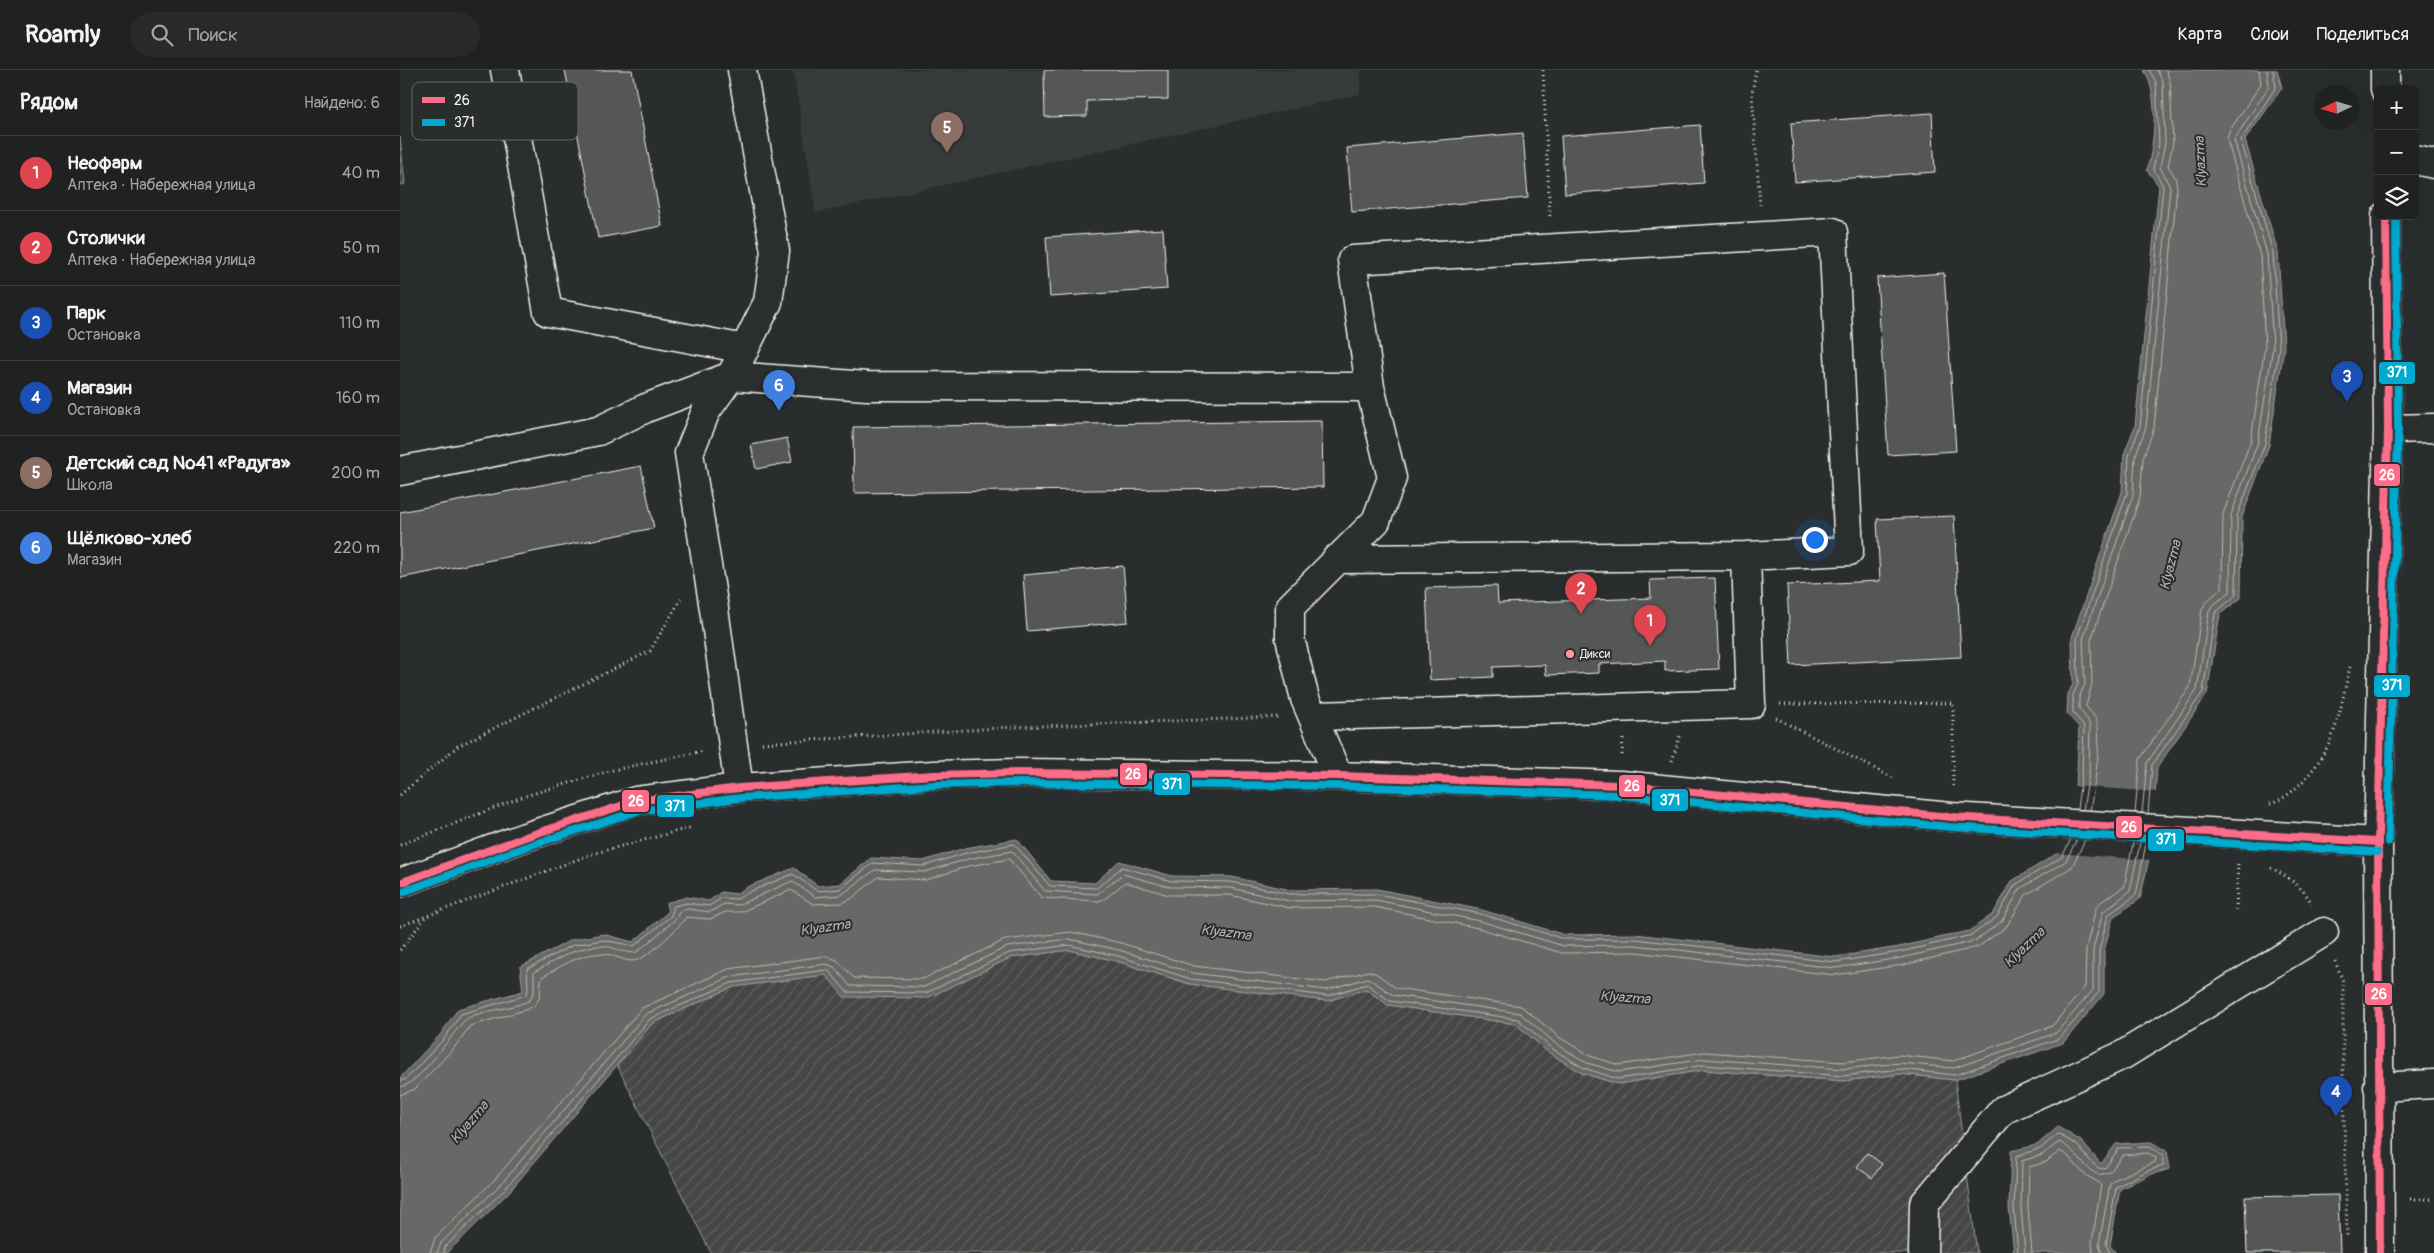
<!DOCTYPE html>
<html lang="ru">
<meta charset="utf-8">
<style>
body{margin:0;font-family:Pangolin,sans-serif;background:#282a2a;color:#f1f3f6}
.controls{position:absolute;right:15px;top:15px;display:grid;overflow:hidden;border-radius:8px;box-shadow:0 5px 20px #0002}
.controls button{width:45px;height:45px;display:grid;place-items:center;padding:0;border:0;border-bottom:1px solid #3d3f40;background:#202222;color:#f1f3f6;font:25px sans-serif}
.compass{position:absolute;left:1914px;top:15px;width:45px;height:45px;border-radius:50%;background:#202222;box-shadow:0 5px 20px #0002;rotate:266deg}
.you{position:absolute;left:1414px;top:469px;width:18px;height:18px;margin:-12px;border:4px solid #fff;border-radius:50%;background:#1a73e8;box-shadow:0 0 0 8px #1a73e833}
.badge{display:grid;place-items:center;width:32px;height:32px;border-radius:50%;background:#ff9aa2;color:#fff;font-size:16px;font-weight:700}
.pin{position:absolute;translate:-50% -41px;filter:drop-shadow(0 1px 2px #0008)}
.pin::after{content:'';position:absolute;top:26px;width:18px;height:15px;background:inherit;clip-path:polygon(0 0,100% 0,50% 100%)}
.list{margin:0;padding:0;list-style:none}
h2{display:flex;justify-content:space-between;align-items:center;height:65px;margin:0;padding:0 20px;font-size:21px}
h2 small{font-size:16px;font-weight:400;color:#a2a4a5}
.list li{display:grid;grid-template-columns:32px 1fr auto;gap:15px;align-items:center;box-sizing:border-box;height:75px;padding:0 20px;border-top:1px solid #3d3f40}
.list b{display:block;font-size:19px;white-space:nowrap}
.list p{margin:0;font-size:16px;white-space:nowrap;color:#a2a4a5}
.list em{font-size:16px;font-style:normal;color:#a2a4a5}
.icon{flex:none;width:28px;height:28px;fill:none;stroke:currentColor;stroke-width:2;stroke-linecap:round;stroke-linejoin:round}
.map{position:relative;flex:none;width:2034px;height:1183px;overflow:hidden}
header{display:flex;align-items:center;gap:30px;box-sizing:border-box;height:70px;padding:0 25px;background:#202222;border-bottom:1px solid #3d3f40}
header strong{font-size:24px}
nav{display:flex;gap:28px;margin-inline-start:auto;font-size:18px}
.search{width:350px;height:45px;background:#282a2a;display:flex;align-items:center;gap:12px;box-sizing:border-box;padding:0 18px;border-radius:28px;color:#a2a4a5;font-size:19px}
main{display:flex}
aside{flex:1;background:#202222}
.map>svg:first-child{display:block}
.built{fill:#373a3a}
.park{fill:url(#park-dots);stroke:#9c9c96}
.garden{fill:url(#garden-furrows);stroke:#9c9c96}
.water{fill:#676866;stroke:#9f9f9a}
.pier{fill:#2a2d2e}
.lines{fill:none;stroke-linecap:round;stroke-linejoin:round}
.shore{stroke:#bcbab4;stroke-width:1}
.building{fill:#555756;stroke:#f4f1e8}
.minor-casing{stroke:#f4f1e8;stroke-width:31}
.path{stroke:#f4f1e8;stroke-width:3;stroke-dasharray:1 4;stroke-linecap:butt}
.minor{stroke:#2a2d2e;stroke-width:28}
.bus-1-casing{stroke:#2a2d2e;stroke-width:11}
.bus-2-casing{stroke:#2a2d2e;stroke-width:11}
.bus-1{stroke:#fb6d88;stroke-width:8}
.bus-2{stroke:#00a9ce;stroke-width:8}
.poi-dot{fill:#ff9aa2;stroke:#2a2d2e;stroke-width:2}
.labels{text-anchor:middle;stroke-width:4;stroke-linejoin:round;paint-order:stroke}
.poi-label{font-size:12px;fill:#f4f1e8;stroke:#2a2d2e;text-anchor:start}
.water-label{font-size:14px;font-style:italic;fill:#b5b3ae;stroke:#2a2d2e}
.key{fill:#2a2d2e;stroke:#676866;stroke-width:1}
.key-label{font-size:14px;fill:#f4f1e8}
.line-badge{stroke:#2a2d2e;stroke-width:2}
.badge-label{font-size:14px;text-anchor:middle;font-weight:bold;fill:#fff}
</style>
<header>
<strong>Roamly</strong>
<div class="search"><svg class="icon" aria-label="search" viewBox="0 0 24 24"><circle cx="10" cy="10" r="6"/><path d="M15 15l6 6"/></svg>Поиск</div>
<nav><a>Карта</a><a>Слои</a><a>Поделиться</a></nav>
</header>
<main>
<aside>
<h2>Рядом<small>Найдено: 6</small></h2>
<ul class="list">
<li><span class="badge" style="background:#e0444e">1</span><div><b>Неофарм</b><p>Аптека · Набережная улица</p></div><em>40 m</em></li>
<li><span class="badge" style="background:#e0444e">2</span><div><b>Столички</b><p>Аптека · Набережная улица</p></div><em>50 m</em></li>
<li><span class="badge" style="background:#1a4fb4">3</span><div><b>Парк</b><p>Остановка</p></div><em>110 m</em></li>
<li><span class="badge" style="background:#1a4fb4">4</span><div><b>Магазин</b><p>Остановка</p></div><em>160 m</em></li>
<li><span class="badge" style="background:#8d6e63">5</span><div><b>Детский сад №41 «Радуга»</b><p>Школа</p></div><em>200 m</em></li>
<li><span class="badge" style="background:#3f7fe0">6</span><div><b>Щёлково-хлеб</b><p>Магазин</p></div><em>220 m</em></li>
</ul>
</aside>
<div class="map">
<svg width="2034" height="1183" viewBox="0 0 2034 1183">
<defs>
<pattern id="park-dots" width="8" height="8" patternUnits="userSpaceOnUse" patternTransform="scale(1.25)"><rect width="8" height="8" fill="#444645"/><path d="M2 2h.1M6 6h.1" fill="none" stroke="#606160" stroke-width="1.8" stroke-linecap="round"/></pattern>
<pattern id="garden-furrows" width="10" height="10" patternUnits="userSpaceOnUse" patternTransform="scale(1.25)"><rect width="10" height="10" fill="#444645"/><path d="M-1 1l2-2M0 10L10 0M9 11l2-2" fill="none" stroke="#606160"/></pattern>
</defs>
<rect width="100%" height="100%" fill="#2a2d2e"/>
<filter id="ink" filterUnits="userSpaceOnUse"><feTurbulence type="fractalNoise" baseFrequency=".02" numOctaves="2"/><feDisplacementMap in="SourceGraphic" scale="10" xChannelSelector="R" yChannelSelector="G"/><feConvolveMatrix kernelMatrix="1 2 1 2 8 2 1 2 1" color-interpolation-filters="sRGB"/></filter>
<g filter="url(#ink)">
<path class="built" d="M393,0H961L960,24L416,143Z"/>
<path class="park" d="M0,67L5,114L0,115Z"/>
<path class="garden" d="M669,880L716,891L790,914L927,931L966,919L988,935L1116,954L1148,982L1182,1003L1218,1014L1304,1000L1444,1011L1501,1004L1555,1010L1577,1183H311L217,995L253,953L333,917L426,905L527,928L610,888Z"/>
<path class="water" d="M1744,0H1877L1882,18L1845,70L1878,182L1884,277L1869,375L1842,447L1841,528L1820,544L1807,624L1757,698L1751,780L1740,829L1713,847L1704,881V924L1663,973L1555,1010L1501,1004L1444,1011L1304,1000L1218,1014L1182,1003L1148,982L1116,954L988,935L966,919L927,931L790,914L716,891L669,880L610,888L527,928L444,927L426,905L333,917L253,953L109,1122L47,1183H0V1008L40,965L58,939L123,921L120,897L171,870L203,864L233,872L268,842L266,833L287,827L309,831L321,822L336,824L347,817L394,798L418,816L440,814L471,788L523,791L565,778L617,769L651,811L695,813L719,791L772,806L832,807L891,820L977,819L1082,840L1165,865L1235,864L1435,887L1499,877L1569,861L1593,844L1612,811L1658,783L1668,763L1677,702L1679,657L1667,644L1668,624L1673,614L1672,567L1722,422L1724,384L1735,356L1759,116L1747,100C1755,71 1759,25 1744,0Z
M1658,1057L1681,1071L1701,1094L1716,1074L1751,1072L1767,1081L1770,1099L1749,1105L1720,1119L1710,1176L1716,1183H1614L1609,1138L1611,1081L1637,1075Z"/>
<path class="pier" d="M1673,716L1758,722L1751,790L1654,783L1665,763Z"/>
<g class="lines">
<path class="shore" d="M1677,739L1682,702L1684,657L1673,642V625L1678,614L1677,568L1727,423L1729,385L1740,357L1763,116L1753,98L1759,74L1756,12L1749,0
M1683,740L1689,703L1690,657L1688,650L1679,639V627L1685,614L1683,569L1733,425L1735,387L1746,357L1770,117L1760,97L1765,73L1763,12L1757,0
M1690,740C1694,718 1702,673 1697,653C1696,646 1690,642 1686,636L1692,614L1691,570L1740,427L1743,388L1754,358L1777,117L1775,107L1768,96L1773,73L1770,11L1766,0
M1735,743L1740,689L1790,617L1802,539L1807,531L1822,518L1823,444L1851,370L1865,276L1860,186L1827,69L1830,60L1861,14L1859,0
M1742,743L1747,693L1797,620L1809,541L1812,536L1830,522L1831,445L1858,372L1873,276L1867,184L1834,70L1869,16L1867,0
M1748,744L1752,695L1803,622L1815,543L1836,525L1837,446L1865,374L1879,277L1873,183L1841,70L1876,17L1873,0
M0,1011L6,1009L44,969L61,944L126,925L128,920L127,899L173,875L203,870L234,876L271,846L274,836L287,833L309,836L322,828L337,829L349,822L393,804L417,821L440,819L473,793L524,796L566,783L614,774L650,816L697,818L722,797L771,811L831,812L890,824H977L1081,844L1164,869H1235L1435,892L1500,882L1572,865L1597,847L1615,815L1662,787L1671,769
M0,1017C18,1016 51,965 64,951C72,941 116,939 130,930L134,922V902C155,891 178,875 202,876C214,876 225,885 237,882L275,850L280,841L288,839L310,842L324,834L339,835L392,811L415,827L441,825L475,800L525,802L568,789L612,781L645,821L697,824L723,804L770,817L831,818L889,831L976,830L1080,851L1164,876L1235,875L1435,898L1501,888L1575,871L1602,851L1620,819L1666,791L1677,769
M0,1025L15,1019L54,978L70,956L128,939C145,931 138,920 142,907C160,897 181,882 203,884C213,884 223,891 233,891C246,890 279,858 286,847L310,849L326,842H341L391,820L413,834L442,833L451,829L478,807L526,810L569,796L609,789L642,828L699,831L706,828L725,812L769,825H830L890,838L975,837L1078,858L1162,883L1235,882L1435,905L1503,895L1578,877L1606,857L1626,825L1672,797L1685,770
M30,1183L35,1168L95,1109L242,938L328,899L426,886L437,890L454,908L523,909L605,870L671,862L721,873L794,896L925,912L969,901L977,904L996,918L1121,936L1159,967L1190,986L1219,995L1304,982L1443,992L1499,985L1553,991L1652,956L1685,917L1686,878L1696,838L1702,831L1724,817L1733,773
M37,1183L41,1173L101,1114L246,944L330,907L426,894L434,897L450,916L524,917L607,877L669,869L719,880L793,903L926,920L968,908L993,925L1120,943L1155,973L1187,993L1219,1002L1304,989L1443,999L1500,993L1554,998L1656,963L1693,920V879L1703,842L1730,821L1740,773
M44,1183L45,1177L105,1119L250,949L331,913L426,900L430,902L447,922L526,923L609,883L669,875L718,886L791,909L927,926L967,914L990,931L1118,949L1151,978L1184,998L1218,1009L1304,995L1443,1006L1500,999L1555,1005L1660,968L1699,922V881L1708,845L1736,825L1746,773
M1618,1183L1614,1138L1616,1086L1640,1079L1658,1064L1677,1075L1692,1093L1700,1099L1706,1097L1719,1078L1750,1077L1763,1085V1096L1747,1101L1716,1117L1706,1175L1710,1183
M1625,1183L1621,1138L1622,1091L1642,1085L1659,1072C1677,1080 1682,1098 1699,1105L1710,1102L1723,1085L1748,1083L1756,1088L1755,1092L1716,1109L1710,1114L1699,1174L1702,1183
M1632,1183L1628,1138L1629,1097L1646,1092L1660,1081L1668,1086L1684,1104L1701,1114L1692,1173L1693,1183"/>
</g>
<path class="building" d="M165,0H232L262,156L198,168Z
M644,0H768V29L687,31V46L645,47Z
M1532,43L1535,102L1395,112L1391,53Z
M1300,55L1304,113L1165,124L1161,66Z
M1123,63L1128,128L952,142L947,78Z
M763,159L767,219L650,227L646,167Z
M1544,203L1556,381L1488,385L1477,208Z
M922,351L923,417L454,423L453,357Z
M387,368L392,392L356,399L351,375Z
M241,396L254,458L0,508V442Z
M1554,446L1561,587L1391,595L1387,515L1480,511L1477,449Z
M723,496L728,552L627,561L623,505Z
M1315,508L1319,599L1265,601V591L1199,594V603L1146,605L1145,595L1093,597V607L1030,610L1026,518L1097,516L1098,533L1251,528L1250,510Z
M1467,1083L1482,1094L1472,1108L1457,1097Z
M1938,1125L1940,1183H1847L1845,1127Z"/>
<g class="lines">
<g class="minor-casing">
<path id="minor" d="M105,0L148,242L345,279
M1985,0V19
M2015,90L2034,94
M1988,359L2034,358
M0,401L198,361L246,338L331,306L467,316L970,317L992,408L976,451L890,537V568L905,629L938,706
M936,489L1346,486
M914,646L1351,634L1346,486L1449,481L1433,162L952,190L970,317
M339,718L314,539L289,383L306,341L331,306L368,232L375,181L342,0
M0,813L125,767L236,731L339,718L534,705L617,703L938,706L1220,715L1551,747L1978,772
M1978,1017L2034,1014
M1523,1183L1524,1134L1603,1040L1723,985L1924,862
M1980,1183L1978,772L1988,359L1986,146"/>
</g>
<path class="path" d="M1143,0L1150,147
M1356,0L1352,23L1360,135
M1380,634L1553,633V718
M1376,648L1495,709
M362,673L614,657L880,647
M1222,685L1223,668
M1272,691L1280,666
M0,725L58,676L250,581L281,529
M1870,734C1893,728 1921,693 1930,671C1940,649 1944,621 1950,597
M0,775L122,727L213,700L304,681
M1871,798C1886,805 1904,818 1912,834
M1836,840L1838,793
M0,856L192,784L293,757
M0,880L25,848
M1935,891L1943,911V1009L1947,1168
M2010,1129H2034"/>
<use href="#minor" class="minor"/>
<g class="bus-1-casing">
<path id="bus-1" d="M0,813L125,767L236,731L339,718L534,705L617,703L938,706L1220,715L1551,747L1978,772
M1980,1183L1978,772L1988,359L1986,146"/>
</g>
<g class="bus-2-casing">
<path id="bus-2" d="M1988,772L1998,359L1996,146
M3,822L128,776L238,741L340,728L534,715L617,713L938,716L1219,725L1550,757L1977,782"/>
</g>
<use href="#bus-1" class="bus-1"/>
<use href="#bus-2" class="bus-2"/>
</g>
</g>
<circle class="poi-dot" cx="1170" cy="584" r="5"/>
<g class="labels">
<g class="poi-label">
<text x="1180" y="588">Дикси</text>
</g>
<g class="water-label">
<text transform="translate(1800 92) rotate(-93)" y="5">Klyazma</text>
<text transform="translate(1770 495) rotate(-76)" y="5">Klyazma</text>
<text transform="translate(425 857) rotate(-8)" y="5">Klyazma</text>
<text transform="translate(826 862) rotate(7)" y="5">Klyazma</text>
<text transform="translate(1624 877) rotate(-44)" y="5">Klyazma</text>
<text transform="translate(1225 927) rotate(4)" y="5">Klyazma</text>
<text transform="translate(69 1052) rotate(-50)" y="5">Klyazma</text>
</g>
</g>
<rect x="12" y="12" width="166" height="58" rx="8" class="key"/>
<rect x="22" y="27" width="23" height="6" fill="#fb6d88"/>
<rect x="22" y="49" width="23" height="7" fill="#00a9ce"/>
<g class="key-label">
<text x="54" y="35">26</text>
<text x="54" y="57">371</text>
</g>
<g class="line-badge">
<rect x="1978" y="291" width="38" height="24" rx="5" fill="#00a9ce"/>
<rect x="1973" y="393" width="28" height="24" rx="5" fill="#fb6d88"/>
<rect x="1973" y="604" width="38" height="24" rx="5" fill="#00a9ce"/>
<rect x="719" y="692" width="29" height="24" rx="5" fill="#fb6d88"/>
<rect x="753" y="702" width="38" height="24" rx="5" fill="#00a9ce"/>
<rect x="1218" y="704" width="28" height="24" rx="5" fill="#fb6d88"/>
<rect x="1251" y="718" width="38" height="24" rx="5" fill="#00a9ce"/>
<rect x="221" y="719" width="29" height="24" rx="5" fill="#fb6d88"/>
<rect x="256" y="724" width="39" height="24" rx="5" fill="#00a9ce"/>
<rect x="1715" y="745" width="28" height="24" rx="5" fill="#fb6d88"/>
<rect x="1747" y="758" width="38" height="24" rx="5" fill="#00a9ce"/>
<rect x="1964" y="912" width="29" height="24" rx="5" fill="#fb6d88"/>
</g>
<g class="badge-label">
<text x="1997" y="307">371</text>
<text x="1987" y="410">26</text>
<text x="1992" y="620">371</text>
<text x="733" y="709">26</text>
<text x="772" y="719">371</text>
<text x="1232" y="721">26</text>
<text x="1270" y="735">371</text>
<text x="236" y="736">26</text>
<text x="275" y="741">371</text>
<text x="1729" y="762">26</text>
<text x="1766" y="774">371</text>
<text x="1979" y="929">26</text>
</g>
</svg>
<div class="controls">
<button>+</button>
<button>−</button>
<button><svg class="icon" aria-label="layers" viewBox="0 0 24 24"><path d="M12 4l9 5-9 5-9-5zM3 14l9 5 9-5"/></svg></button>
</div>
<svg class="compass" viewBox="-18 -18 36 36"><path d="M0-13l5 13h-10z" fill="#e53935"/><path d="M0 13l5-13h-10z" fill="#a2a4a5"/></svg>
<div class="you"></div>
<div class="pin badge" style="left:1250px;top:576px;background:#e0444e">1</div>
<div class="pin badge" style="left:1181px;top:544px;background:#e0444e">2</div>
<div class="pin badge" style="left:1947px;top:332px;background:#1a4fb4">3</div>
<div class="pin badge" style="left:1936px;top:1047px;background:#1a4fb4">4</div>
<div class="pin badge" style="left:547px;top:83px;background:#8d6e63">5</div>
<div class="pin badge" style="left:379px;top:341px;background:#3f7fe0">6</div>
</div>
</main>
